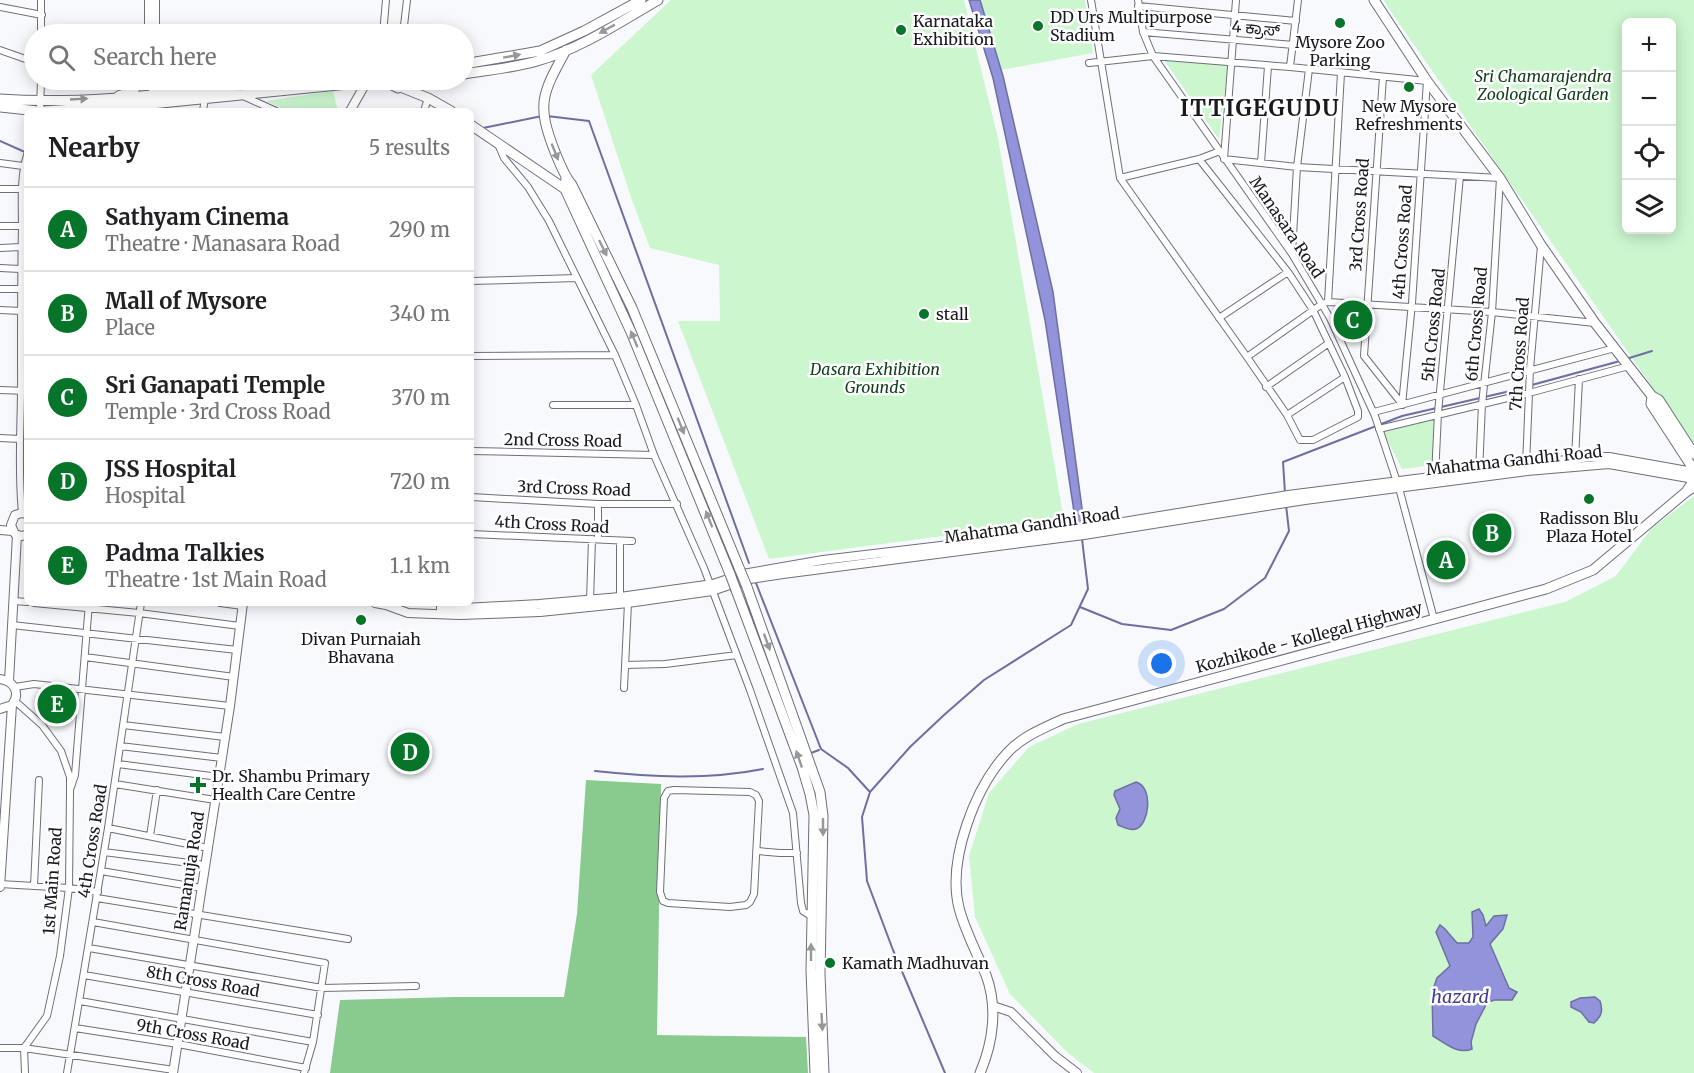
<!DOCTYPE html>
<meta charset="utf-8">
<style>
body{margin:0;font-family:Merriweather,"Noto Sans Kannada",serif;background:#f6f6f6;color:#202124}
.controls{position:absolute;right:18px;top:18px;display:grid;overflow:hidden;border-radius:9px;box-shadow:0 3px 15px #0003}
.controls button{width:54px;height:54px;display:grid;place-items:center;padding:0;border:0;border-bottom:2px solid #e0e0e0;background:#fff;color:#202124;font:30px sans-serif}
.you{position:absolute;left:1162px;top:664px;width:21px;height:21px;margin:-15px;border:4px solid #fff;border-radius:50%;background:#1a73e8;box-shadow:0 0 0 9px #1a73e833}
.badge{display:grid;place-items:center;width:39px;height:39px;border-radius:50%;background:#067529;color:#fff;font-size:20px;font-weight:700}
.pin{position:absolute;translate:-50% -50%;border:3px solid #fff;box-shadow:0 2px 6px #0006}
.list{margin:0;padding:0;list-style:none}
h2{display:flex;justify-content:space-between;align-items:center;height:78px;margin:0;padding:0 24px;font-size:26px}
h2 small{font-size:20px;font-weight:400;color:#757577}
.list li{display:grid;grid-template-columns:39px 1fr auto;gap:18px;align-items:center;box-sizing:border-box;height:84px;padding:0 24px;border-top:2px solid #e0e0e0}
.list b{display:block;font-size:22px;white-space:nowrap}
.list p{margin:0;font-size:20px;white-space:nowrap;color:#757577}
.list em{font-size:20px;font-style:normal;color:#757577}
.icon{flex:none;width:33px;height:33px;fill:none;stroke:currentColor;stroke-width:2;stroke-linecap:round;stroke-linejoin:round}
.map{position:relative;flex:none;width:1694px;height:1073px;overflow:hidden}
.search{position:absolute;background:#fff;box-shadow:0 3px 15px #0003;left:24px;top:24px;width:450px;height:66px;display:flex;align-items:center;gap:15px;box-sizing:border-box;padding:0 21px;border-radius:33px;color:#757577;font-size:22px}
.panel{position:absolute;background:#fff;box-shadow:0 3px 15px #0003;left:24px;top:108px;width:450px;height:498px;border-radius:9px}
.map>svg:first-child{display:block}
.green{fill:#cbf6ce;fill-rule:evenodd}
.forest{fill:#89ca8f}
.water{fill:#9393dc;stroke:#6e6ea3;stroke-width:1.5}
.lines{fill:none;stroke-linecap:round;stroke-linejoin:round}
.stream{stroke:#6e6ea3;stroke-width:2}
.street-casing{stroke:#6d6e7e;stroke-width:8}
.secondary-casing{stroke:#6d6e7e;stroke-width:10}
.primary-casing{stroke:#6d6e7e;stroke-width:11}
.street{stroke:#fff;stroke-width:6}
.secondary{stroke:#fff;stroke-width:8}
.primary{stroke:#fff;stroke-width:9}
.primary-bridge-casing{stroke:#6d6e7e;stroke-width:11;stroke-linecap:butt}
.primary-bridge{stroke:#fff;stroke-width:9}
.oneway{fill:#97989a}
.poi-dot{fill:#067529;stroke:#fff;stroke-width:2}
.labels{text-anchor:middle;stroke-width:5;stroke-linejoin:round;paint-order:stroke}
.poi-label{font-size:16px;fill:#18191f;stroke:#fff;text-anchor:start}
.street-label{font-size:16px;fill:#18191f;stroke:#fff}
.park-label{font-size:16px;font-style:italic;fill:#11401a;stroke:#fff}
.water-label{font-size:18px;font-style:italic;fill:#43398f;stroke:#fff}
.district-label{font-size:22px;font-weight:bold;letter-spacing:1.5px;fill:#18191f;stroke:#fff}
</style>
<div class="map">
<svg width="1694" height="1073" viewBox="0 0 1694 1073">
<rect width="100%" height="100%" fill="#f8f9fc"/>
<path class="green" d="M671,0H964L998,138L1064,520L769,559L678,321H720L719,265L650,248L633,203L591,75Z
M980,0H1085L1093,53L1001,70Z
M1384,0H1694V447L1387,6ZM1626,22H1672V230H1626Z
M1164,60L1228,65L1219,139Z
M333,91L338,111H288L266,101Z
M1436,417L1434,465L1402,469L1383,431Z
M1694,496V1073H1094L1068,1053L1010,994L975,917L969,856L989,793L1029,747L1078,724L1565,602L1616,576L1651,529Z"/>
<path class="forest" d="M586,780L661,784L657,1035L806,1037L808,1073H330L340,1000L455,997H564L577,914Z"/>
<path class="water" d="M969,0H980L1003,76L1053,292L1084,523L1076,525L1045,320L993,78Z
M1136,782C1154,787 1149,825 1136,829C1130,831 1123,827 1118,825L1116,818L1120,809L1114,795L1115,791Z
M1479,909L1483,915L1486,926L1494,916L1507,915L1503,929L1490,944L1509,988L1517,992L1512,1000H1494L1487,1003L1476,1024L1471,1042L1472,1049C1458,1055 1445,1043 1433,1036L1432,992L1437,978L1450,966L1436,932L1440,925L1445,929L1457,943H1469L1473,937L1472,912Z
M1595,997L1600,1001C1603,1010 1602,1016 1594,1023L1589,1022L1581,1012L1571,1007V1002L1580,998Z"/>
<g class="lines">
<path class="stream" d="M547,116L589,121L749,563
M483,128L542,116
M0,141L27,153
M1626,359L1652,351
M1285,493L1283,462L1402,416L1506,392L1620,361
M756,583L821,749L848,768L869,791
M1080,607L1122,624L1171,630L1224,609L1265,578L1289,531L1286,505
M811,753L819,750
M595,771C651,777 708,780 763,769
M945,1073L893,950L867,881L862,817L870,792L910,747L944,715L984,680L1071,625L1088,589L1082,539"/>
<g class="street-casing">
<path id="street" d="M41,0V34
M1091,0L1120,178L1247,357L1287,415L1300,440H1313L1358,417V411L1345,377L1313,310L1288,272L1199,159
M1138,0L1143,32L1153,56L1292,254L1330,318L1375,416L1399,488L1434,619
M1236,0L1224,159L1297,167L1500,178L1492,312L1482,404L1479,472
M1138,6L1296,21
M0,7L42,15
M1143,32L1294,45
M383,34L386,0
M403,34L407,0
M0,50L34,62
M1089,63L1153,56L1290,67L1427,81L1412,303L1402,405
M1290,67L1298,0
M1383,77L1364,356L1402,404
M241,95L276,111
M40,111L41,80
M203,111L205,98
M424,111L428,98
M498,144L504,158L528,187L549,221L615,355L636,405L654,455L704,568L750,690L793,813L801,903L803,911L811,916
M0,163L23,166
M1261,163L1268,66
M1120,178L1199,159L1220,151
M0,189H22
M0,226H22
M0,248L21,247
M1292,253L1297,167L1309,69
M0,268L20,269
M471,281L577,278
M0,289H27
M1328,302L1341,73
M0,310L21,311
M1219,318L1288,272
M471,356L615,355
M1247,357L1322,304L1328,302L1492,312L1595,323
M1266,387L1329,343
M0,390L27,391
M553,405H636
M1374,412L1615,348
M1287,415L1345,377
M1379,429L1529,393L1629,366
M0,438L20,439
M471,451L654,455
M1575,459L1579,379
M1526,465L1530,369L1541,246
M1435,477L1438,413L1460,176
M471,497L598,504H677
M22,513C17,464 22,415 21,366C21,320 21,274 22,228C22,203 20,178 27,155
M471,534L632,541
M598,539V504
M620,597V541
M14,601L27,602
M590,601L592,539
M34,603L139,613L240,626
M220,603L243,606
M440,614V603
M12,625L237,650
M85,657L234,677
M625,665L665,664L737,655
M15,687L34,684L230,706
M624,688L628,603
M123,725L225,737
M120,746L222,758
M118,764L219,777
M115,784L215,800
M71,787L75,775L89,603
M674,790L750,792L756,795L759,801L754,894L750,902L746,905L730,907L668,903L663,901L660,892L664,798L668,791Z
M108,828L208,848
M150,836L157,790
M757,851L780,853H797
M104,852L205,865
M101,871L202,888
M0,884L69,888L98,892
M34,886L39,780
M97,898L348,939
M93,922L325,963L313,1042L304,1073
M89,948L322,988L416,986
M84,975L318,1015
M80,1001L313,1042
M75,1028L178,1044L306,1068
M0,1048H24L47,1016L60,956L69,888L70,791V777L61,751L42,725L15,701
M25,1073L24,1048L174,1070
M67,1073L108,828L141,603"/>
</g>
<g class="secondary-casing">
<path id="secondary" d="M149,0V34
M155,0V34
M163,80L169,86L186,89
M119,95L133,91L143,80
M150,111L155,80
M350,111L367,81
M27,514L22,513L15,515L11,525L15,534L21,536L27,535
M0,530L12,531
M375,603L386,605L408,613L460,615L540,612L628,603L712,591L744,580L783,574L1084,535L1305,500L1527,471L1609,464L1694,479
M445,609L539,604L620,597L713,584L743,574L823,560L1074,530L1288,495L1590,457H1609L1694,472
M0,679C14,681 21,693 12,705L0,709
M9,681L17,535
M0,887L12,705
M993,1006L1011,1012L1055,1056L1077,1073
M173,1073L230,706L243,603"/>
</g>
<g class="primary-casing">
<path id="primary" d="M1374,0L1427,81L1500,178L1541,245L1595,323L1652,396L1659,400L1694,454
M566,50C542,94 536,104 555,152C560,164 564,176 572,185L632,308L740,570
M464,64L540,51L584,31L641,0
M464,74C488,70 513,68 537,61C580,49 620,22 658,0
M387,80L390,84L398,88L408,85L411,80
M403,88L428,98L451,111
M0,99C98,106 197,89 295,80
M0,107L38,111
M44,111L151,104L388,80
M471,125L565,189L568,187
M566,178L565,189L631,332L730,574
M1652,396L1651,404L1694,470
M1694,480L1686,492L1694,487
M747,587L820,792L823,816L820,974L824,1073
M736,590L802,767L810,794L814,815L811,970L815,1073
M980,1073C993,1043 998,1007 986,975C977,953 965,931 959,908C947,860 975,787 1008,752C1023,736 1044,728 1063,719L1546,589L1593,570L1686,492"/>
</g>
<use href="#street" class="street"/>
<use href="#secondary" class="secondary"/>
<use href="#primary" class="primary"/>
<g class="primary-bridge-casing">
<path id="primary-bridge" d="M740,570L747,587
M730,574L736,590"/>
</g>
<use href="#primary-bridge" class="primary-bridge"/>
</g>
<defs><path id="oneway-solid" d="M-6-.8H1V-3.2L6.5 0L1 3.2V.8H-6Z" transform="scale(1.5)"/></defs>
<g class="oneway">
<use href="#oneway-solid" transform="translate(607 29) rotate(151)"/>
<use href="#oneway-solid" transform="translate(512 56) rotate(-10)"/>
<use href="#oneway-solid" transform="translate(79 99) rotate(-3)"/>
<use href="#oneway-solid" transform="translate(555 152) rotate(68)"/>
<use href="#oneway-solid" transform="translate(603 248) rotate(64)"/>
<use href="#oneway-solid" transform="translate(634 339) rotate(-113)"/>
<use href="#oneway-solid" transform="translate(681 426) rotate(68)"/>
<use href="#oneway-solid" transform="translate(709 519) rotate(-112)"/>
<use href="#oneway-solid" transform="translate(767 642) rotate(70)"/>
<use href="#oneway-solid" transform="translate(799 759) rotate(-109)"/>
<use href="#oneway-solid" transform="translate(823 827) rotate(90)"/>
<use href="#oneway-solid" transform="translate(811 952) rotate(-90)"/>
<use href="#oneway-solid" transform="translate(822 1022) rotate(87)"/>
</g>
<g class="poi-dot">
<circle cx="1340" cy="23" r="6"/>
<circle cx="1038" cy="26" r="6"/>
<circle cx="901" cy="30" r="6"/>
<circle cx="1409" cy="87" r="6"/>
<circle cx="924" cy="314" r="6"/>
<circle cx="1589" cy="499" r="6"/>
<circle cx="361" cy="620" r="6"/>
<path d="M195 776h6v6h6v6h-6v6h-6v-6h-6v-6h6z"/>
<circle cx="830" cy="963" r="6"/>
</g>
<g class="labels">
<g class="poi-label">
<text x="1050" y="23">DD Urs Multipurpose<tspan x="1050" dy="18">Stadium</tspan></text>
<text x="913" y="27">Karnataka<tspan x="913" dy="18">Exhibition</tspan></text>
<text x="1340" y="48" text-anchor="middle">Mysore Zoo<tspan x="1340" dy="18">Parking</tspan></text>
<text x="1409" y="112" text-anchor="middle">New Mysore<tspan x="1409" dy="18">Refreshments</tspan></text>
<text x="936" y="320">stall</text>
<text x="1589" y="524" text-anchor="middle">Radisson Blu<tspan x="1589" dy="18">Plaza Hotel</tspan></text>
<text x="361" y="645" text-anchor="middle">Divan Purnaiah<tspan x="361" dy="18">Bhavana</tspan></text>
<text x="212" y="782">Dr. Shambu Primary<tspan x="212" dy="18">Health Care Centre</tspan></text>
<text x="842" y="969">Kamath Madhuvan</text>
</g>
<g class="street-label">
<text transform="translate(1256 28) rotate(5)" y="6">4 ಕ್ರಾಸ್</text>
<text transform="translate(1359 215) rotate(-86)" y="6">3rd Cross Road</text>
<text transform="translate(1287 227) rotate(56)" y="6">Manasara Road</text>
<text transform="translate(1402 242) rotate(-86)" y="6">4th Cross Road</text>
<text transform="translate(1476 324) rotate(-85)" y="6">6th Cross Road</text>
<text transform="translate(1433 325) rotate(-84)" y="6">5th Cross Road</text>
<text transform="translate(1519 354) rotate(-86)" y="6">7th Cross Road</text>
<text transform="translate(563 440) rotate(1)" y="6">2nd Cross Road</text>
<text transform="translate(1514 460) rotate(-6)" y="6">Mahatma Gandhi Road</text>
<text transform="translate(574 488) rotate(2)" y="6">3rd Cross Road</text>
<text transform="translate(552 524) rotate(3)" y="6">4th Cross Road</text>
<text transform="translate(1032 525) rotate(-8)" y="6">Mahatma Gandhi Road</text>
<text transform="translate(1309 637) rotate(-15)" y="6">Kozhikode - Kollegal Highway</text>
<text transform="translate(92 841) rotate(-81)" y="6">4th Cross Road</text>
<text transform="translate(189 871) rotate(-81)" y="6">Ramanuja Road</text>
<text transform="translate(52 881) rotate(-86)" y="6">1st Main Road</text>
<text transform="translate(203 981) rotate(10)" y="6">8th Cross Road</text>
<text transform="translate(193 1034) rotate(10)" y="6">9th Cross Road</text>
</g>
<g class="park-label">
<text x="1543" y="82">Sri Chamarajendra<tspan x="1543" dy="18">Zoological Garden</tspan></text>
<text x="875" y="375">Dasara Exhibition<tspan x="875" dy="18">Grounds</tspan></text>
</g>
<g class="water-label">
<text x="1460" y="1003">hazard</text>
</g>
<g class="district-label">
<text x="1260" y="116">ITTIGEGUDU</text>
</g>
</g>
</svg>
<div class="controls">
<button>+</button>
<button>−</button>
<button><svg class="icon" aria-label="locate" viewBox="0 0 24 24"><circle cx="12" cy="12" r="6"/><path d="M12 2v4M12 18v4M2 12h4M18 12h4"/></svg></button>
<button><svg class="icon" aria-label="layers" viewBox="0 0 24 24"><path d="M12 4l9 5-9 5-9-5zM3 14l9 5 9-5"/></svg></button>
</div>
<div class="you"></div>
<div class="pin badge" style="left:1446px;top:560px">A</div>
<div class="pin badge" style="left:1492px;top:533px">B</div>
<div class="pin badge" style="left:1353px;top:320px">C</div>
<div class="pin badge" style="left:410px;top:752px">D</div>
<div class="pin badge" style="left:57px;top:704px">E</div>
<div class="search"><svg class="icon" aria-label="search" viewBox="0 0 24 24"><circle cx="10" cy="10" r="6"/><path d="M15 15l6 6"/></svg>Search here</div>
<section class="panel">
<h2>Nearby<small>5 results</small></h2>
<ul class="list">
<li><span class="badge">A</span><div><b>Sathyam Cinema</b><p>Theatre · Manasara Road</p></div><em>290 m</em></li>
<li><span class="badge">B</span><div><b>Mall of Mysore</b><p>Place</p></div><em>340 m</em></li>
<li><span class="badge">C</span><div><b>Sri Ganapati Temple</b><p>Temple · 3rd Cross Road</p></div><em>370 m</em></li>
<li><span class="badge">D</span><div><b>JSS Hospital</b><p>Hospital</p></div><em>720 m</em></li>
<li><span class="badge">E</span><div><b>Padma Talkies</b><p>Theatre · 1st Main Road</p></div><em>1.1 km</em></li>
</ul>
</section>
</div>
